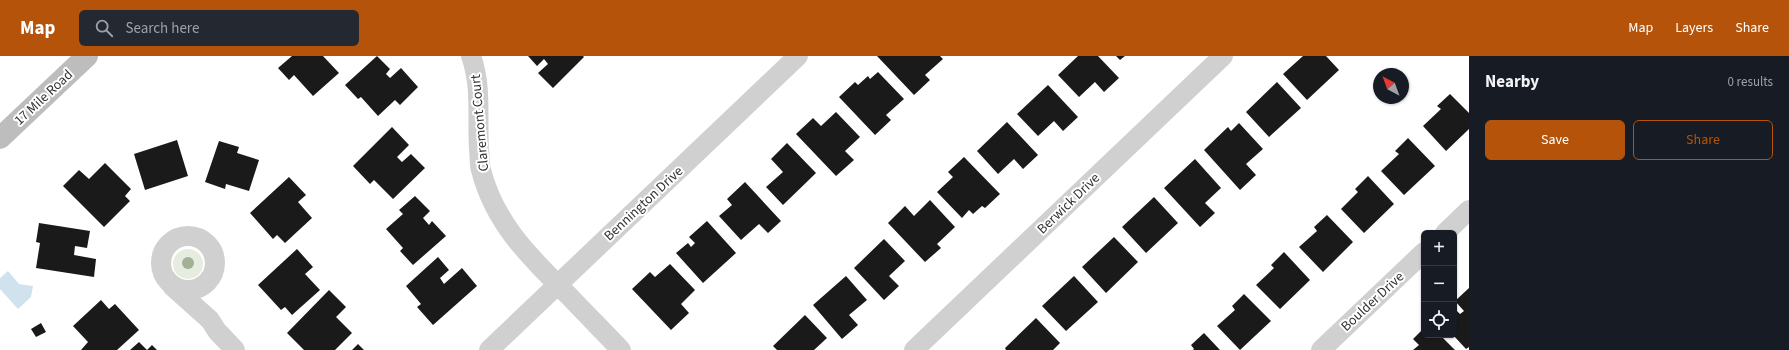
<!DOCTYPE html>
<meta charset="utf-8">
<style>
body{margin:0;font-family:"Source Sans 3",sans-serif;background:#242831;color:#f1f3f6}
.controls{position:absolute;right:12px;bottom:12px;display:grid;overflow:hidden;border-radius:6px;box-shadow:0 1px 3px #0004}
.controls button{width:36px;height:36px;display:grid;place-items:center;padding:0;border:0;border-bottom:1px solid #363941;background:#171b24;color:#f1f3f6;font:20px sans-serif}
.compass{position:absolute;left:1373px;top:12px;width:36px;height:36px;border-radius:50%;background:#171b24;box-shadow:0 1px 3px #0004;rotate:319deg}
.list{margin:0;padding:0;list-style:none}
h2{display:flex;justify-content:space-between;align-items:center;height:52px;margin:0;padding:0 16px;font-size:17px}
h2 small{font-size:13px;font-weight:400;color:#9ea1a6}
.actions{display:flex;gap:8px;padding:12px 16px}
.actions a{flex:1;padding:9px 0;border:1px solid #b45309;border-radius:6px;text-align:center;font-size:14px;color:#b45309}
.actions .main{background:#b45309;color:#fff}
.icon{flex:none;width:22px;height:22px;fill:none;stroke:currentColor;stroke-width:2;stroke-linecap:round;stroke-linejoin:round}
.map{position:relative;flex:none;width:1469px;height:294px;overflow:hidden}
header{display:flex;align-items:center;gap:24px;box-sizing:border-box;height:56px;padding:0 20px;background:#b45309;color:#fff}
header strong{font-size:19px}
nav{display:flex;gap:22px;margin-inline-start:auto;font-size:14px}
.search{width:280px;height:36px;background:#242831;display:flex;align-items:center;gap:10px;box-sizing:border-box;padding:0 14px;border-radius:6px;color:#9ea1a6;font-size:15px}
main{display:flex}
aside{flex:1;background:#171b24}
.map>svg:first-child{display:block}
.green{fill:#e6ecdf}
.water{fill:#cfe2ee}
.building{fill:#1a1a1a}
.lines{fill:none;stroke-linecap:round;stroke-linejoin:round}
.street{stroke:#d0d0d0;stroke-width:20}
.secondary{stroke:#bdbdbd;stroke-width:22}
.tree{fill:#a2b095}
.labels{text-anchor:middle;stroke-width:4;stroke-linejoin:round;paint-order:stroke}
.street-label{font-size:14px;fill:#333;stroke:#fff}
</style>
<header>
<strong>Map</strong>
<div class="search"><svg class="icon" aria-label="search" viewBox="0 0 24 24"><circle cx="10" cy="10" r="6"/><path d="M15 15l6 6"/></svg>Search here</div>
<nav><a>Map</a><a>Layers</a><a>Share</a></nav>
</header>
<main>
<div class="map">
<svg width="1469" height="294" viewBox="0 0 1469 294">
<rect width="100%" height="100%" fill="#fff"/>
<path class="green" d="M173 208a15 15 0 1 1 30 0a15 15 0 1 1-30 0Z"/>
<path class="water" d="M8,215L19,228L33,230L31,241L18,253L0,233V222Z"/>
<path class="building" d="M292,0H323L339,17L313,40L294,19L289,24L278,12Z
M377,0L390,13L386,18L390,22L401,12L418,31L400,49L395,44L378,60L361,41L358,43L345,29Z
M528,0H583L584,1L553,32L538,17L548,8L544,3L537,10Z
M877,0H940L943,3L925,19L930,24L914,39Z
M1078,0H1098L1119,22L1104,36L1095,26L1079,41L1058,19Z
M1116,0H1125L1120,4Z
M1303,0H1326L1339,14L1307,44L1283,18Z
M878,16L904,43L886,59L891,64L875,79L839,41L855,26L858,29L868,20L870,23Z
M1277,26L1301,52L1269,81L1246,56Z
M1048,29L1078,61L1063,75L1054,65L1038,80L1017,58Z
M1450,38L1469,57V73L1446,95L1423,70L1441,53L1437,50Z
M836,56L860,81L845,95L854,104L836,120L796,78L813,62L821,70Z
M1007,66L1038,99L1023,113L1014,103L998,118L977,95Z
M1239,67L1263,93L1246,108L1256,119L1240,134L1204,94L1228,71L1231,75Z
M392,71L409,89L397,101L402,106L411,98L425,112L393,143L374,124L370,128L353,110Z
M1408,82L1435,110L1404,139L1381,115L1399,98L1395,95Z
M177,84L188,120L145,134L134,98Z
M219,85L239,91L237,97L259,104L249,135L226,128L225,133L205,126Z
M787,87L816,117L783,149L766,131L783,116L771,103Z
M964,101L1000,138L985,152L982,150L973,158L969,154L962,162L937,136L953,121L948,116Z
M1195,103L1221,132L1205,147L1215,157L1200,171L1164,132Z
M105,107L131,133L125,140L130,145L104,171L63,130L79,114L89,123Z
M1368,120L1394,148L1364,177L1341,153L1358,136L1355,133Z
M289,121L306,139L298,146L312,162L285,187L277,179L273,183L250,157Z
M745,126L781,165L768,177L759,168L741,184L719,160L732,149L727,143Z
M415,140L430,155L423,162L429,169L432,165L446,180L413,209L400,195L403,192L386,173L403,158L399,154Z
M1154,141L1178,167L1146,197L1122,171Z
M930,144L955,171L937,188L941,192L925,206L888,167L905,150L914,160Z
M1327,159L1353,186L1323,216L1299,191L1317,175L1314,171Z
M707,165L736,197L703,227L676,197L688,187L691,191L695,187L689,181Z
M39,167L90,175L87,192L75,190L74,199L96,203L94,221L36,212L40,187L36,186Z
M1114,181L1138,206L1106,237L1082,211Z
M884,183L905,205L889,220L899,230L884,244L854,212Z
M297,193L313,211L305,218L320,234L292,259L285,251L281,254L258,229Z
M1284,196L1310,224L1280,253L1256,229L1274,212L1271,209Z
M438,201L449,214L440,222L444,228L462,212L477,230L433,269L417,251L421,248L406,230Z
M670,208L695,234L681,248L689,257L671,274L632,233L650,216L655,221Z
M846,220L867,244L849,259L858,269L842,283L813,249Z
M1074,220L1098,246L1066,275L1042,250Z
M1469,232V291L1466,293L1453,279L1454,252L1460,258L1464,255L1455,245Z
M329,234L346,251L336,261L352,277L335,294H304L287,277Z
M1244,238L1271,265L1240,294L1217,270L1235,254L1232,250Z
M101,244L109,253L115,248L139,274L117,294H81L88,286L73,270Z
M805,259L827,282L814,294H777L773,290Z
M1036,262L1060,287L1053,294H1006L1005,292Z
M41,267L46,276L36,281L31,273Z
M1424,272V279H1440L1455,294H1413L1419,289L1413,283Z
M1204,277L1220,294H1193L1194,293L1191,289Z
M139,286L147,294H130Z
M358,288L364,294H352Z
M152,289L157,294H147Z"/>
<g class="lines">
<path class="street" d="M471,0C482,30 477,62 479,93C480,100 479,108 481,114C495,169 532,203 570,241C587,259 604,276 621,294
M1445,177L1469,154
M161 207a27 27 0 1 1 54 0a27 27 0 1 1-54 0Z
M172,230L210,264L217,275L235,294
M489,294L798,0
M914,294L1223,0
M1321,294L1424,196"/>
<path class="secondary" d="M0,82L87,0"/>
</g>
<circle class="tree" cx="188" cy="207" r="6"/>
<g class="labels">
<g class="street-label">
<text transform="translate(43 41) rotate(-43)" y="5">17 Mile Road</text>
<text transform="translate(479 67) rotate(-95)" y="5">Claremont Court</text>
<text transform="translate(643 147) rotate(-43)" y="5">Bennington Drive</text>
<text transform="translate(1068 147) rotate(-44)" y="5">Berwick Drive</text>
<text transform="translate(1372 245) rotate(-43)" y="5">Boulder Drive</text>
</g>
</g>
</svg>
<div class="controls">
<button>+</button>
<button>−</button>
<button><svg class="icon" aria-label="locate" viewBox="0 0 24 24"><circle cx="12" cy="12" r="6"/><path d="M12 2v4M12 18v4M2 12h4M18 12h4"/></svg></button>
</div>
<svg class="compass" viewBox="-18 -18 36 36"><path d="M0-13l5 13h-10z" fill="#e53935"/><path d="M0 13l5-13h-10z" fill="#9ea1a6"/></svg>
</div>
<aside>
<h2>Nearby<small>0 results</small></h2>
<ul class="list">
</ul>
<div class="actions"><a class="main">Save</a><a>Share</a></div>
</aside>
</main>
